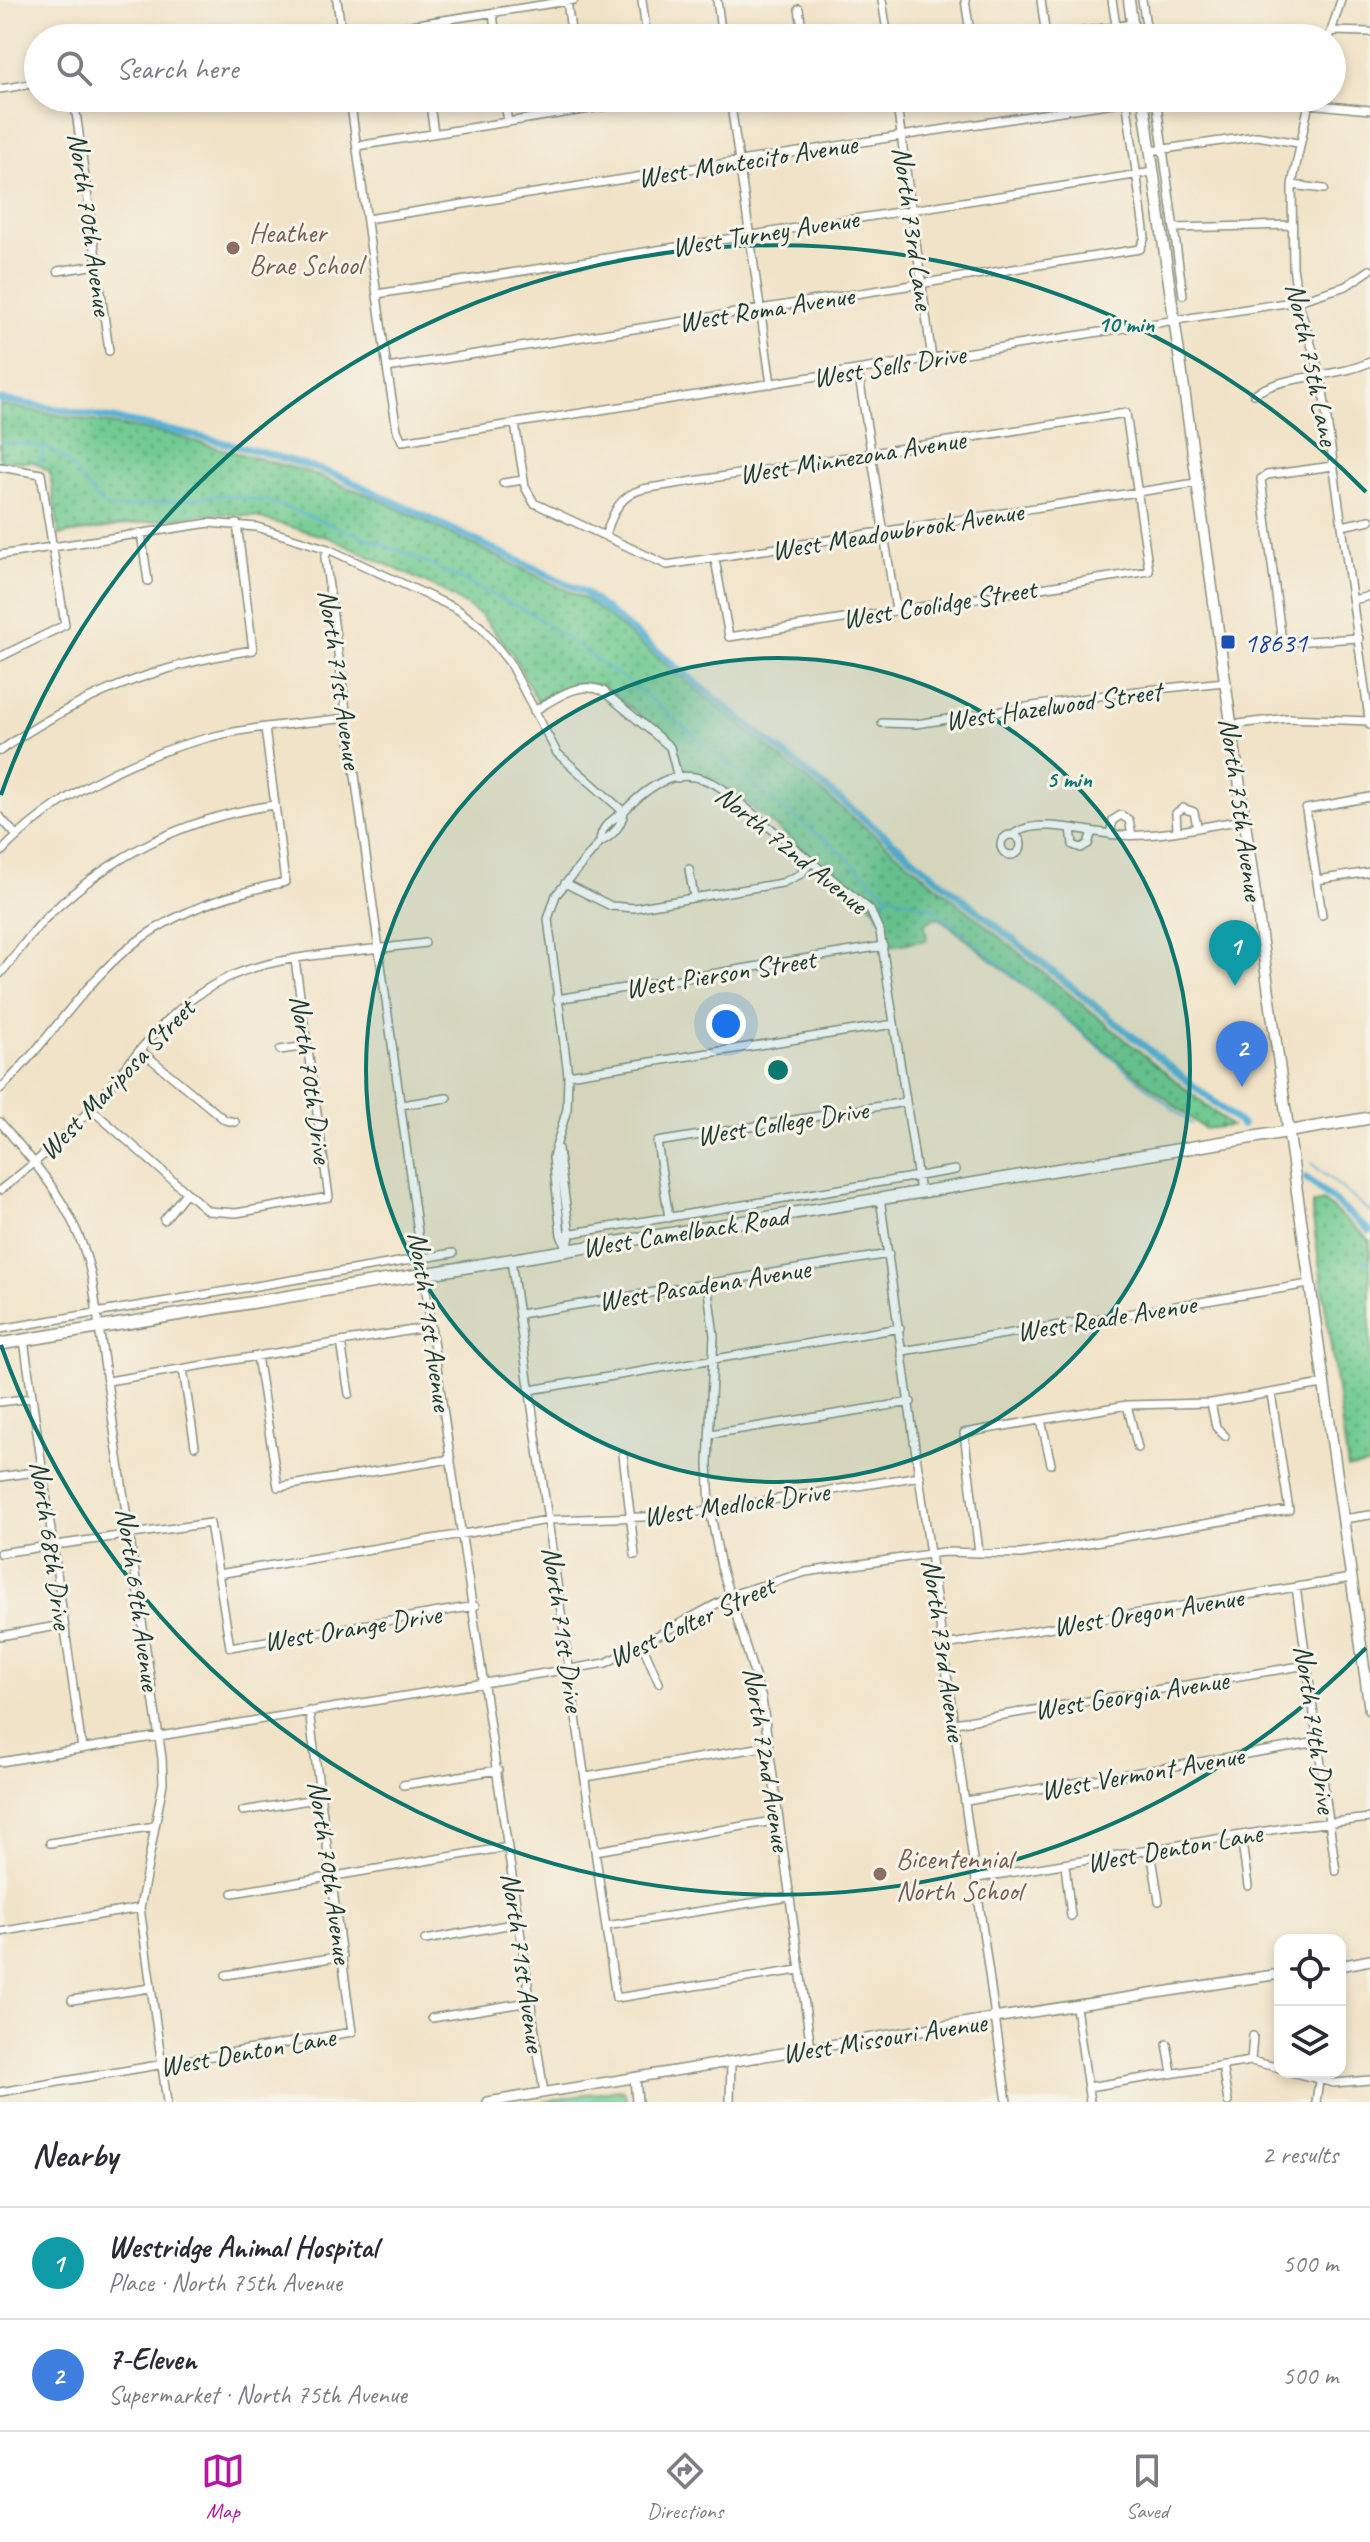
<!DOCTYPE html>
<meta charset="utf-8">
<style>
body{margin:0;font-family:Caveat,sans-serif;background:#f2f2f3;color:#2b2b33}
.controls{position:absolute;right:24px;bottom:24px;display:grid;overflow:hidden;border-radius:16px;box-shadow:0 4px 12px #0003}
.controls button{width:72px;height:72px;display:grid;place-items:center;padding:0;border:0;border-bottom:2px solid #e1e1e2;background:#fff;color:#2b2b33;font:40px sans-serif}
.you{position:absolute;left:726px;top:1024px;width:28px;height:28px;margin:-20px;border:6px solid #fff;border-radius:50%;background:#1a73e8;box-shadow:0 0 0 12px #1a73e833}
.badge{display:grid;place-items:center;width:52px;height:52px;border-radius:50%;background:#b5179e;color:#fff;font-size:26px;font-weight:700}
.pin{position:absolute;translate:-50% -66px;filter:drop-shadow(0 2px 4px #0008)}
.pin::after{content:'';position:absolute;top:42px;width:28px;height:24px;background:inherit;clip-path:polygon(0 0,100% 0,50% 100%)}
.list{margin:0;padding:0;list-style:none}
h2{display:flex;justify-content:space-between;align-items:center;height:104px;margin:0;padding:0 32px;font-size:34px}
h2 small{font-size:26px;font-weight:400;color:#7c7c81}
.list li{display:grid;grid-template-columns:52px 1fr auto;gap:24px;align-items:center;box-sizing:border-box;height:112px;padding:0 32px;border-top:2px solid #e1e1e2}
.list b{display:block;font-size:30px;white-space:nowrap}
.list p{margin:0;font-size:26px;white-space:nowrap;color:#7c7c81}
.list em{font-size:26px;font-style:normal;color:#7c7c81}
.icon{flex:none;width:44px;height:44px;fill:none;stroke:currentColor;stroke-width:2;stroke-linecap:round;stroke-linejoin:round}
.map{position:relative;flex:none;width:1370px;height:2102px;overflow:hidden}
.search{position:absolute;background:#fff;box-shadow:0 4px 12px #0003;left:24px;right:24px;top:24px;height:88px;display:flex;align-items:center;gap:20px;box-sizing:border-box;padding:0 28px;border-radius:44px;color:#7c7c81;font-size:30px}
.sheet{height:328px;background:#fff}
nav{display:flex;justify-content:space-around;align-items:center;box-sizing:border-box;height:112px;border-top:2px solid #e1e1e2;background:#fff;font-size:22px;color:#7c7c81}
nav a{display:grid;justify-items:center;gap:4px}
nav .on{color:#b5179e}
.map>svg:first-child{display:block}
.park{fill:url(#park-dots);stroke:#488463;stroke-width:2}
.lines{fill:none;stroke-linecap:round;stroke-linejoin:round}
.stream{stroke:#59b1d6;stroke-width:2}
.canal{stroke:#59b1d6;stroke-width:7}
.minor-casing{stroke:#88907e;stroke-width:10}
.tertiary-casing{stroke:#88907e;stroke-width:12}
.secondary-casing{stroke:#88907e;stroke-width:13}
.primary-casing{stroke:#88907e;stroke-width:14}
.minor{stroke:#fff;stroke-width:7}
.tertiary{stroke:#fff;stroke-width:9}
.secondary{stroke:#fff;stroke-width:10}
.primary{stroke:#fff;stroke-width:11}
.ring{fill:none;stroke:#0f766e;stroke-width:4}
.education-dot{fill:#8d6e63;stroke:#f7f3e8;stroke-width:3}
.transit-dot{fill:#1a4fb4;stroke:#f7f3e8;stroke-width:3}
.labels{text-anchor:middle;stroke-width:6;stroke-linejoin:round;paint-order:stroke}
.street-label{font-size:28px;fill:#1f3d34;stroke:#f7f3e8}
.education-label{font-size:28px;fill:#785e54;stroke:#f7f3e8;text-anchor:start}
.transit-label{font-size:28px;fill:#164399;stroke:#f7f3e8;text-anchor:start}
.centre{fill:#0f766e;stroke:#f7f3e8;stroke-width:4}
.ring-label{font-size:24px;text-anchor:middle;font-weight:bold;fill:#0f766e;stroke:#f7f3e8;stroke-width:6;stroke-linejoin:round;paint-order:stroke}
</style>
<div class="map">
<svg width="1370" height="2102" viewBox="0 0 1370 2102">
<defs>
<pattern id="park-dots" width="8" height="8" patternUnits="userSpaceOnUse" patternTransform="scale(2)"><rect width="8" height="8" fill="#72cb92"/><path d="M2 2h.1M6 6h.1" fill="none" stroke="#5da678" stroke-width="1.8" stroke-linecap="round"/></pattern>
</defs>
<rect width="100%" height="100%" fill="#f7f3e8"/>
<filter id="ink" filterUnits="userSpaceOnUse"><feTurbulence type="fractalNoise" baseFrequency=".0125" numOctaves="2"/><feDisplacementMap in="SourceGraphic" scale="16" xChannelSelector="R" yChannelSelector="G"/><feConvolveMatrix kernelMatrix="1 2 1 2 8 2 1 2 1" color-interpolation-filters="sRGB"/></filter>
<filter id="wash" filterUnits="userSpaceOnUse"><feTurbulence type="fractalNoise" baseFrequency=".006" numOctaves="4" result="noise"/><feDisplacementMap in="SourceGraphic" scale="32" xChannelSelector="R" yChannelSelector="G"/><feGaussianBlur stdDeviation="1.8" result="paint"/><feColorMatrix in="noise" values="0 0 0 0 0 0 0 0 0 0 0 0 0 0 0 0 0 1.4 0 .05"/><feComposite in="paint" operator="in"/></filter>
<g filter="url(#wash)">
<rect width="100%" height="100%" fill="#f1e3c8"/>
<path class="park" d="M0,405L167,434L308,472L376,498L587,600L1231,1126L1204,1129L938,917L925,923L927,940L888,946L884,922L874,907L729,789L709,776L684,770L671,740L601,685L573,684L537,701L512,653L481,615L441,590L330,538L256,517L227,514L194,515L59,535L50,472L34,462L0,461Z
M1323,1201L1370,1240V1465L1348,1468L1312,1212V1204Z
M618,2089L624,2090L627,2102H540Z"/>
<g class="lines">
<path class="stream" d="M0,442C16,444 36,444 51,450C78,462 85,496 111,509L222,495L269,501L406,553L530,613L633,685L778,805L834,846L886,894L932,908L1191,1124
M39,466L44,448
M876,915L888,897
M1311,1163L1370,1212
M1362,1258L1370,1265"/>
<path class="canal" d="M0,400C117,418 232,439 344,478L584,592L1242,1125
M1306,1178L1370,1231"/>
</g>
</g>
<g filter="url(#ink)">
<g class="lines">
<g class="minor-casing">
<path id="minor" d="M337,0L342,37
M642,0L647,38
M717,0L722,38
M882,0L888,38
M965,0L971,38
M1041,0L1046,37
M1112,0L1118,38
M1142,0L1148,38
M567,1L572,38
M799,9L804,38
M493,13L496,38
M419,24L420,38
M1331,31L1370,32
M326,38L574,0
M1039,38L1132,24
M1329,38L1341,0
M0,89L38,83
M74,98L109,351
M350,98L387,368L397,430L402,441L1298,301L1346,286L1370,270
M429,98L434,133
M504,98L508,122
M730,98L771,384
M896,98L932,359
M1156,98L1183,295
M1310,98L1292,185L1293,267L1298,301L1321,377L1370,725
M1308,104L1370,110
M357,146L658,98
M1150,151L1257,136L1298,143
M1292,185L1324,189
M367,219L1126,101
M1174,228L1290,225
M58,271L97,265
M377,294L1153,172
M387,368L1140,249L1145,237L1126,98
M858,370L896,610
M1254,394C1288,373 1334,379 1370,362
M515,424L525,487L534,503L667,565L1196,483
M1333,466L1267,475L1261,479L1281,634L1284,640L1291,642L1359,638
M0,467L41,474L65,625L0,657
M503,483L524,480
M1342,526L1370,520
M141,533L148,581
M605,536C613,514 618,496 643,489L1126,413L1149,571L729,637L715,559
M328,549L325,558L431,1327L544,2093
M0,555L209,523L257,527L328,549L457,609L481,627L509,662L557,753L624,812
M1353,600L1370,596
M534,711C555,699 578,680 603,691L670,747L678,778
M882,723L916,724L1119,693L1224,682
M1230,725L1288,718L1370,721
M0,751C76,696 161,664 253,650L237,524
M0,817L17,836
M1071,828L1073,845L1081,848L1088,844L1092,831
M1177,829L1176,813L1183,808L1194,812L1197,826
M1110,834L1113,820L1121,815L1129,820L1132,835
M1001 845a10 10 0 1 1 20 0a10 10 0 1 1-20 0Z
M1013,835C1035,816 1091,833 1118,835C1158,838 1203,826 1243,820
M600,842C601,823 615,820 626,809C655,780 684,763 723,789L870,910L880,932L920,1192
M0,853C53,797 132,757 207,738C252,726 300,724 346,718
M689,869L694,897
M1317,880L1370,872
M565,883L611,906L634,908L782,883L801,874L811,862
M1322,915L1306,809L1370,797
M0,974C17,955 32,930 51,913C114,853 189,817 274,805
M557,999L883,946
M140,1050L225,1120L235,1122
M280,1050L307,1046
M568,1075L894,1024
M0,1089C43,1048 75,996 119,956C167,913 223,896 285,882L265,728
M401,1105L447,1098
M91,1109L208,1211L236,1213L329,1197L295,960
M0,1122C42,1171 79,1214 92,1279L162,1758L163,1783L140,1908L167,2102
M558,1149L570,1234L568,1249
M0,1190C33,1165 64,1139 91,1108C134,1060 167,1006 227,978C282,952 364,952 425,943
M880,1198L1007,2102
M669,1218L657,1142L906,1102
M164,1220L185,1194
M561,1235L955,1170
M567,1250L561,1235L553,1157L567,1109L568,1075L548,919L556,895L600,842C613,836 621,826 624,812
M511,1260L616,1998L799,1970
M707,1284L714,1335L708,1463L710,1510L721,1567L762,1699L811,2048
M520,1314L889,1254
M0,1329L453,1253
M24,1340L82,1749
M341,1342L349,1394
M903,1351L1309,1284
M257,1356L278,1487L451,1459
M183,1369L195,1446
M108,1381L431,1327
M530,1390L900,1328
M0,1402L32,1398
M1211,1403L1216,1427L1225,1436
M1127,1405L1138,1448
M1041,1420L1051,1464
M710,1434L911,1402
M623,1455L635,1555
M0,1477L41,1471
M1343,1519L1370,1515
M979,1552L964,1433L1127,1405L1211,1403L1323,1384
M0,1553L210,1523L230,1647L475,1606
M218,1574L548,1520L673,1516L920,1476
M1296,1587L1336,1871
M0,1636L63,1625
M945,1645L1351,1578
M643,1646L659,1683
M955,1723L1307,1665
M0,1762L606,1663L737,1593L806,1572L943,1552L1021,1554L1289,1510L1271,1393
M586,1777L769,1746
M403,1785L498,1770
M966,1801L1318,1742
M243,1811L321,1798
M1241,1835L1248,1886
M50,1843L155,1826
M595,1851L779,1820
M1151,1851L1159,1901
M1065,1865L1071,1916
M977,1878L1290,1827L1370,1818
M233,1893L508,1847
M606,1926L789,1897
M0,1932L140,1908
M425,1940L518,1923
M226,1975L343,1956
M72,2000L150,1988
M1076,2007L1090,2102
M432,2018L529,2002
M1167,2044L1172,2073
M1251,2061L1253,2036
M1222,2065L1228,2102
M1291,2072L1334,2083L1370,2080
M1088,2087L1251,2061L1280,2068
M0,2092L352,2032L309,1711
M730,2102L731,2062
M1316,2102L1319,2081"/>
</g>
<g class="tertiary-casing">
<path id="tertiary" d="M1340,1966L1370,1960
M635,2078L637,2102
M488,2102L987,2019L1280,1974"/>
</g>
<g class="secondary-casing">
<path id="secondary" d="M1129,0L1134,38
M1143,98L1370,1710"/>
</g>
<g class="primary-casing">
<path id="primary" d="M0,1344L1370,1118"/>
</g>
<use href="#minor" class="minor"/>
<use href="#tertiary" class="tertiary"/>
<use href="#secondary" class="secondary"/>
<use href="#primary" class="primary"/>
</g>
</g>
<circle cx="778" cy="1070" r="412" fill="#0f766e" fill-opacity=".12"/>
<g class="ring">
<circle cx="778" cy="1070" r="412"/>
<path d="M1366 1648A824 824 0 0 1 1 1345M1 795A824 824 0 0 1 1366 492"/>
</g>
<g class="education-dot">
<circle cx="233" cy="248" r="8"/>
<circle cx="880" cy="1874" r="8"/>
</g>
<rect class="transit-dot" x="1220" y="634" width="16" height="16" rx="4"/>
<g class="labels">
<g class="street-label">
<text transform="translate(747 160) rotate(-9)" y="10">West Montecito Avenue</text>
<text transform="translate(91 224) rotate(82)" y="10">North 70th Avenue</text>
<text transform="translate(914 228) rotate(82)" y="10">North 73rd Lane</text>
<text transform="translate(765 232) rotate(-9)" y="10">West Turney Avenue</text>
<text transform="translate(766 308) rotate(-9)" y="10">West Roma Avenue</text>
<text transform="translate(1313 364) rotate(78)" y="10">North 75th Lane</text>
<text transform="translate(889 365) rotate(-9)" y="10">West Sells Drive</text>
<text transform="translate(852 456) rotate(-9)" y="10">West Minnezona Avenue</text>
<text transform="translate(897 530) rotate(-9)" y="10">West Meadowbrook Avenue</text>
<text transform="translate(939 603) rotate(-9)" y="10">West Coolidge Street</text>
<text transform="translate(341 679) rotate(82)" y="10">North 71st Avenue</text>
<text transform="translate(1053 705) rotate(-8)" y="10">West Hazelwood Street</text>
<text transform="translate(1242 809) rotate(82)" y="10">North 75th Avenue</text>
<text transform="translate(792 849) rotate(39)" y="10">North 72nd Avenue</text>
<text transform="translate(720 973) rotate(-9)" y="10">West Pierson Street</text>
<text transform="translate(116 1079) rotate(-46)" y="10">West Mariposa Street</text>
<text transform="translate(312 1079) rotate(82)" y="10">North 70th Drive</text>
<text transform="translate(782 1122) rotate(-9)" y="10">West College Drive</text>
<text transform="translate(685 1231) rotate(-9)" y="10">West Camelback Road</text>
<text transform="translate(704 1284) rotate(-9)" y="10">West Pasadena Avenue</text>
<text transform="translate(1106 1317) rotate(-9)" y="10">West Reade Avenue</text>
<text transform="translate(431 1321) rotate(82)" y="10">North 71st Avenue</text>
<text transform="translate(736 1503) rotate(-8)" y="10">West Medlock Drive</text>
<text transform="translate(52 1545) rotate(82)" y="10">North 68th Drive</text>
<text transform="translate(139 1599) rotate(82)" y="10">North 69th Avenue</text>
<text transform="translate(1148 1611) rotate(-9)" y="10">West Oregon Avenue</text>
<text transform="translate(691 1621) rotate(-25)" y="10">West Colter Street</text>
<text transform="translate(352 1627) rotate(-9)" y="10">West Orange Drive</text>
<text transform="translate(564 1629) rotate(82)" y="10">North 71st Drive</text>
<text transform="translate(945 1650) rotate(82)" y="10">North 73rd Avenue</text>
<text transform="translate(1131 1694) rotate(-9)" y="10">West Georgia Avenue</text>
<text transform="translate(1316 1729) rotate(82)" y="10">North 74th Drive</text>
<text transform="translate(768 1759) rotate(81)" y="10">North 72nd Avenue</text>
<text transform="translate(1142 1772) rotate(-10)" y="10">West Vermont Avenue</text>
<text transform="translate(1174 1847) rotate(-10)" y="10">West Denton Lane</text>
<text transform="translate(331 1872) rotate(82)" y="10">North 70th Avenue</text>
<text transform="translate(524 1962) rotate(82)" y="10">North 71st Avenue</text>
<text transform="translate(884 2037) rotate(-9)" y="10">West Missouri Avenue</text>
<text transform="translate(247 2051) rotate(-10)" y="10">West Denton Lane</text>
</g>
<g class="education-label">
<text x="249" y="242">Heather<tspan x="249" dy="32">Brae School</tspan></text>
<text x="896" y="1868">Bicentennial<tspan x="896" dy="32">North School</tspan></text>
</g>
<g class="transit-label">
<text x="1244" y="652">18631</text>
</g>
</g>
<circle cx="778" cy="1070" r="12" class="centre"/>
<g class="ring-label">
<text x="1126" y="332">10 min</text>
<text x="1069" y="787">5 min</text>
</g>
</svg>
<div class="controls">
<button><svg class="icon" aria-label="locate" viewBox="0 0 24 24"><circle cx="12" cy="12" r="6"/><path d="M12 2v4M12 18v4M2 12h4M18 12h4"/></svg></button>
<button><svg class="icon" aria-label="layers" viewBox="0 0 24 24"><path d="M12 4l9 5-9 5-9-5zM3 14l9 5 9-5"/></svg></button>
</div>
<div class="you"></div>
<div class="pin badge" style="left:1235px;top:986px;background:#0f9aa8">1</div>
<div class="pin badge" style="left:1242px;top:1087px;background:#3f7fe0">2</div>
<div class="search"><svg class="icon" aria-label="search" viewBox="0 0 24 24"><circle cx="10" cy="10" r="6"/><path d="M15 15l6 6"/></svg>Search here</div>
</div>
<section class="sheet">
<h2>Nearby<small>2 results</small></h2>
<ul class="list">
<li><span class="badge" style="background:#0f9aa8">1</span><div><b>Westridge Animal Hospital</b><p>Place · North 75th Avenue</p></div><em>500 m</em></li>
<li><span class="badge" style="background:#3f7fe0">2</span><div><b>7-Eleven</b><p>Supermarket · North 75th Avenue</p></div><em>500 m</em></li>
</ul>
</section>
<nav>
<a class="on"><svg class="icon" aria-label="map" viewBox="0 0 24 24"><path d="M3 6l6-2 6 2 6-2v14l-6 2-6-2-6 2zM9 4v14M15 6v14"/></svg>Map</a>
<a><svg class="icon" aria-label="directions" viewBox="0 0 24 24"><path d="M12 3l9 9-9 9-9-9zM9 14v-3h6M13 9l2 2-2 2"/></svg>Directions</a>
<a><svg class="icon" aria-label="saved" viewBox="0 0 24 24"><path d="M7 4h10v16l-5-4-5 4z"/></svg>Saved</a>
</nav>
